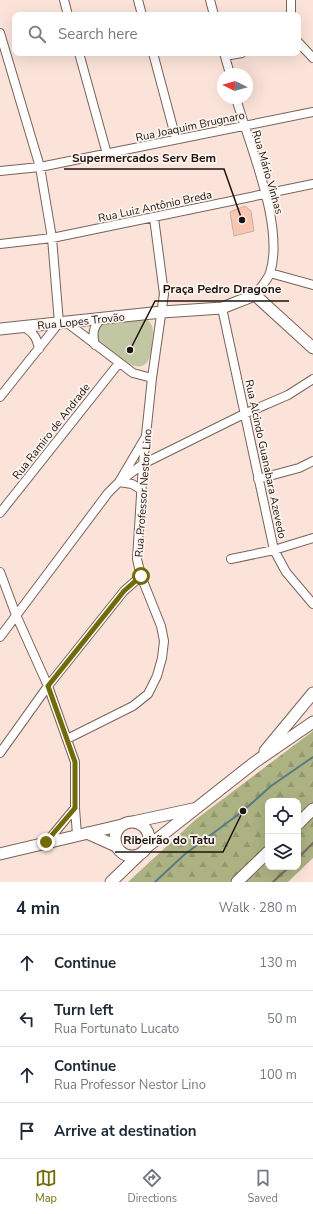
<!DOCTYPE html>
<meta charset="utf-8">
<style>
body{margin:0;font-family:"Nunito Sans",sans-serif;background:#f6f6f7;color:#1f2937}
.controls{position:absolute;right:12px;bottom:12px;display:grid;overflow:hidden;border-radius:8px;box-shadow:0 4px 16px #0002}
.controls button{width:36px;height:36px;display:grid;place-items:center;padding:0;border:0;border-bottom:1px solid #e0e1e3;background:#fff;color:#1f2937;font:20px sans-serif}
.compass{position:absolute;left:217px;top:68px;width:36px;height:36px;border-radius:50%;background:#fff;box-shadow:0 4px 16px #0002;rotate:275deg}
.stop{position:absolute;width:12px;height:12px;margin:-9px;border:3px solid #716a05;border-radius:50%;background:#fff}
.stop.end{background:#716a05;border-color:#fff;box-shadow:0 1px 4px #0008}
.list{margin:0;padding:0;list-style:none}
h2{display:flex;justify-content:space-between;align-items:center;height:52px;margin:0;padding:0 16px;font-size:17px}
h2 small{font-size:13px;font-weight:400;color:#747a83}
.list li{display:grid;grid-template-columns:26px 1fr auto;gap:12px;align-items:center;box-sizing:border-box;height:56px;padding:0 16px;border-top:1px solid #e0e1e3}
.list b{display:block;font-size:15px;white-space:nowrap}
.list p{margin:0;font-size:13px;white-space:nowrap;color:#747a83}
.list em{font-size:13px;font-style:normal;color:#747a83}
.icon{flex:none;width:22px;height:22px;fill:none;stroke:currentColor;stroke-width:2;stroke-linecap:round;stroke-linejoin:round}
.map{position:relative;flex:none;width:313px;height:882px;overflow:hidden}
.search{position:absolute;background:#fff;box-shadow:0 4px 16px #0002;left:12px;right:12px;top:12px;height:44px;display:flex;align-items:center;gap:10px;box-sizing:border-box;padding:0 14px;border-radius:8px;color:#747a83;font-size:15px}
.sheet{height:276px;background:#fff}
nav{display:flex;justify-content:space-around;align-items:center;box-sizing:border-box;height:56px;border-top:1px solid #e0e1e3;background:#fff;font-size:11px;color:#747a83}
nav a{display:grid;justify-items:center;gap:2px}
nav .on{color:#716a05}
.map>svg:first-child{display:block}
.forest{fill:url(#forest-firs);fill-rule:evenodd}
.park{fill:#c2c7a3}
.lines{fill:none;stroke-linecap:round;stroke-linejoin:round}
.stream{stroke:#557c85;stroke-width:2}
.building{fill:#fac6b2;stroke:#c7afa6}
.street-casing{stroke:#78625a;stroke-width:10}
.secondary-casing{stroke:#78625a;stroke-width:13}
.street{stroke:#fff;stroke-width:8}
.secondary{stroke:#fff;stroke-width:11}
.rail{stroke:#786962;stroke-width:2}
.route{stroke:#716a05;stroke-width:5}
.labels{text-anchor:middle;stroke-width:3.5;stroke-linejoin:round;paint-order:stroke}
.street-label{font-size:11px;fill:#1c1410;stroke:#fef4f0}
.leader{fill:none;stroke:#1c1410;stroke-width:1.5}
.callout-dot{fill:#1c1410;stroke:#fef4f0;stroke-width:1.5}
.callout-label{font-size:12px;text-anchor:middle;font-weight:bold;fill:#1c1410;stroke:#fef4f0;stroke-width:3.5;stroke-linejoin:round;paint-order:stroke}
</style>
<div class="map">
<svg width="313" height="882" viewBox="0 0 313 882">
<defs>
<pattern id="forest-firs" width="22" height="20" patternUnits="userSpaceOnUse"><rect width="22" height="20" fill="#acb282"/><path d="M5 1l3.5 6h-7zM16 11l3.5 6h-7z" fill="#93986f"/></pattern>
</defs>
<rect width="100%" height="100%" fill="#fce3d9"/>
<path class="forest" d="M313,731V858L288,882H128L195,820ZM268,801H298V867H268Z"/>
<path class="park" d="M144,318C148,320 150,322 152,326C154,332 152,339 152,345C149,375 135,369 116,355C103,345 99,345 95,330L100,323Z"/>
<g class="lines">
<path class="stream" d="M155,882L185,854L243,811L271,786L313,757"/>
</g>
<path class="building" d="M245,206L251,211L254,231L234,236L230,212Z"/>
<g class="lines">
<g class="street-casing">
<path id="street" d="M64,0L68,15
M138,0L142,15
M210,0L214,15
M291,0V15
M0,33L40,167L52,238L59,323L0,397
M298,42L313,58
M79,53L107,154
M153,53L176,139
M224,53L230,74
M225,56L242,53
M236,98C249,145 285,226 270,273C267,281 260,288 255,295
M0,171L40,167L313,112
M0,244L52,238L313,184
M270,273L313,285
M222,308L274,550L286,572L313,604
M66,322L133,373L152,378
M24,327C34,333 37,338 39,349
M95,345C92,334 93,326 102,318
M258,479L299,468L313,461
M142,490L132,484L119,482L145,438
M0,513L119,363
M231,559L274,550L313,538
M0,572L16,615L48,686L75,762V808L77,835
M0,637L108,493L119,482L143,464L244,414L288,395L313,379
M67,739L133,706L148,694L157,676L162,658L164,641L161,626L141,576L137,559L143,464L152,378L164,294L154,218
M0,753L48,686L124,591L141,576
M46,843L75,808"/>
</g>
<g class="secondary-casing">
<path id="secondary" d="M0,329L162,312L222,308L255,295L313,348
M265,751L313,693
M115 839a17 17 0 1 1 34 0a17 17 0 1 1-34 0Z
M133,822L193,809
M298,824L313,809
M87,833L116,846
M147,847L255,762L313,722
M0,854L122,825
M111,882L139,855
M237,882L268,852"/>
</g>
<use href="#street" class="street"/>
<use href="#secondary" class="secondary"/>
<path class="rail" d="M298,858L313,843
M273,882L289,867"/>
</g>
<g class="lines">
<path class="route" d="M46,842L75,808V762L48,686L124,591L141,576"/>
</g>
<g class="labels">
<g class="street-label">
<text transform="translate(190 126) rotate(-12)" y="4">Rua Joaquim Brugnaro</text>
<text transform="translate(268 172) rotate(74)" y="4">Rua Mário Vinhas</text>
<text transform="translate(155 206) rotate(-12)" y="4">Rua Luiz Antônio Breda</text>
<text transform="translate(81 321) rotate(-6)" y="4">Rua Lopes Trovão</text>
<text transform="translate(51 431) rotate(-52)" y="4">Rua Ramiro de Andrade</text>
<text transform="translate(266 459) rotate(78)" y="4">Rua Alcindo Guanabara Azevedo</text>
<text transform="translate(143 493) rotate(-86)" y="4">Rua Professor Nestor Lino</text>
</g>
</g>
<path class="leader" d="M242 220L224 169H64M130 350L155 301H289M243 811L223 852H115"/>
<g class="callout-dot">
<circle cx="242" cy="220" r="4"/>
<circle cx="130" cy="350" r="4"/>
<circle cx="243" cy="811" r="4"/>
</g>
<g class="callout-label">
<text x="144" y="162">Supermercados Serv Bem</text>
<text x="222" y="293">Praça Pedro Dragone</text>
<text x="169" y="844">Ribeirão do Tatu</text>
</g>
</svg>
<div class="controls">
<button><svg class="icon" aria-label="locate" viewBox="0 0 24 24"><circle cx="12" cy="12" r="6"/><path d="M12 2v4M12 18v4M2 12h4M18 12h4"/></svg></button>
<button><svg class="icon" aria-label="layers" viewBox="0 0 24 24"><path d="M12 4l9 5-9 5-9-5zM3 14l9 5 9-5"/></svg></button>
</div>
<svg class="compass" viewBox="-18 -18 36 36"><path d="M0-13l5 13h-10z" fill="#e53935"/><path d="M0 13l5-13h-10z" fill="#747a83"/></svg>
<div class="stop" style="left:141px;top:576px"></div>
<div class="stop end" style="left:46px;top:842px"></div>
<div class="search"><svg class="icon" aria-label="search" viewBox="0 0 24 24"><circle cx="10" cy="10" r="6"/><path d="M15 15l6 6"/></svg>Search here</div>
</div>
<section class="sheet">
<h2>4 min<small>Walk · 280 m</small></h2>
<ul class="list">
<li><svg class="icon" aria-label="ahead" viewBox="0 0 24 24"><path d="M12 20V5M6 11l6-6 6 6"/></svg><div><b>Continue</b></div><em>130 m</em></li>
<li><svg class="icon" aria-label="left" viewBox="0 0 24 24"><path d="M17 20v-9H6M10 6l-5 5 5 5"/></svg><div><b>Turn left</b><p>Rua Fortunato Lucato</p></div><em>50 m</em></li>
<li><svg class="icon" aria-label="ahead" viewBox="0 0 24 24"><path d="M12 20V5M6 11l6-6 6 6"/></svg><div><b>Continue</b><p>Rua Professor Nestor Lino</p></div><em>100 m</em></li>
<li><svg class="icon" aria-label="arrive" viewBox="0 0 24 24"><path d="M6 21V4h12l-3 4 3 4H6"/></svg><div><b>Arrive at destination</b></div></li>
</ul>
</section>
<nav>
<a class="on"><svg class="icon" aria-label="map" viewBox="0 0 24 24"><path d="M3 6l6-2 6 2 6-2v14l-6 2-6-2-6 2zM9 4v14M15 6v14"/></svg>Map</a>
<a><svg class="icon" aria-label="directions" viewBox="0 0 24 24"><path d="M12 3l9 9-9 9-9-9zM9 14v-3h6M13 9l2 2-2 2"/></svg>Directions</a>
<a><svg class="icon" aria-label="saved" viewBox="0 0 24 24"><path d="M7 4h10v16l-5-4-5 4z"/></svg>Saved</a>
</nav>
